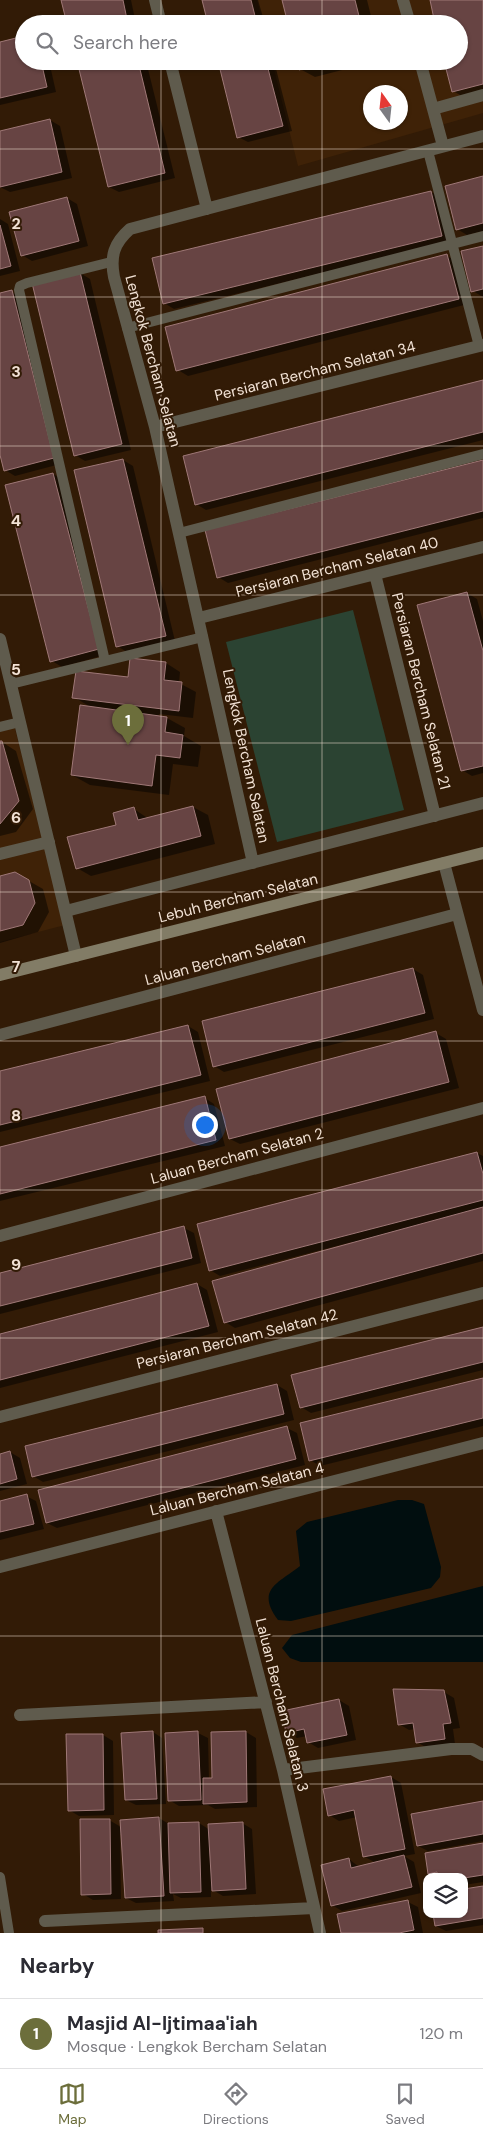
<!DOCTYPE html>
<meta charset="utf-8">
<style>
body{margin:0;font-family:"DM Sans",sans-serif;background:#f2f2f3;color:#2b2b33}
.controls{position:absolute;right:15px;bottom:15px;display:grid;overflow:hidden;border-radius:10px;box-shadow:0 1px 4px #0004}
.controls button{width:45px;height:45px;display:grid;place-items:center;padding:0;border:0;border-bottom:1px solid #e1e1e2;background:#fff;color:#2b2b33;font:25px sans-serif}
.compass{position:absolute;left:363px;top:85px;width:45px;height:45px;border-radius:50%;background:#fff;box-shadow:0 1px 4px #0004;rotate:345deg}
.you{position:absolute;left:204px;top:1124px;width:18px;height:18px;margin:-12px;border:4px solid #fff;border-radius:50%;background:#1a73e8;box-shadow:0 0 0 8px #1a73e833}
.badge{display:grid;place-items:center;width:32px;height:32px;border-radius:50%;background:#6c6e3b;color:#fff;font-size:16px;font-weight:700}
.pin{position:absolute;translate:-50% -41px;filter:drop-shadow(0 1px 2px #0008)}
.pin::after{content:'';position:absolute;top:26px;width:18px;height:15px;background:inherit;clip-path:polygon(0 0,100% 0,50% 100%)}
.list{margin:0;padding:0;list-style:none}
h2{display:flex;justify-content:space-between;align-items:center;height:65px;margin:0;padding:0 20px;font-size:21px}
h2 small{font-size:16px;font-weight:400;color:#7c7c81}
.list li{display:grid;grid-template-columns:32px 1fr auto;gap:15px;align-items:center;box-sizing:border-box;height:70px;padding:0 20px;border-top:1px solid #e1e1e2}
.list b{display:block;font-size:19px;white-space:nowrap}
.list p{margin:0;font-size:16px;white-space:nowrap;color:#7c7c81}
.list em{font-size:16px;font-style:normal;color:#7c7c81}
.icon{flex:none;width:28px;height:28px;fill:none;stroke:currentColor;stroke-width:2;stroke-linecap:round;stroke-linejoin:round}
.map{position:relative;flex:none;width:483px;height:1933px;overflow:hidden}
.search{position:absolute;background:#fff;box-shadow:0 1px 4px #0004;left:15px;right:15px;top:15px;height:55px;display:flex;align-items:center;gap:12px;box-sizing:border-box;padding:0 18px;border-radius:28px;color:#7c7c81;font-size:19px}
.sheet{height:135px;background:#fff}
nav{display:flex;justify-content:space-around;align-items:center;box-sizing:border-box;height:70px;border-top:1px solid #e1e1e2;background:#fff;font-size:14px;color:#7c7c81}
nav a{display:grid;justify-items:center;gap:2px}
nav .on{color:#6c6e3b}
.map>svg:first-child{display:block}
.built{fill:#3f2207;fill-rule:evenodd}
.green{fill:#2b4332}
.water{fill:#010e0f}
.shadow{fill:#0007}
.building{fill:#674443;stroke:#9f7877}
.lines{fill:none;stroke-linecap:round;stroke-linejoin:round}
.lane{stroke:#5f5b4d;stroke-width:10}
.street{stroke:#5f5b4d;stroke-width:12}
.secondary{stroke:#827c66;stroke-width:12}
.grid{fill:none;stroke:#f2e2d5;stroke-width:1;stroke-opacity:0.55}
.labels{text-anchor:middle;stroke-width:4;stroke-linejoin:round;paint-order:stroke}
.street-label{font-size:15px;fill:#f2e2d5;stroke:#321b06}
.grid-label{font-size:16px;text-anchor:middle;font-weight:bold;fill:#f2e2d5;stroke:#321b06;stroke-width:4;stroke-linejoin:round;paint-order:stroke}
</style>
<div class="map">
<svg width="483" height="1933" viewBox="0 0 483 1933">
<rect width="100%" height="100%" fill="#321b06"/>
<path class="built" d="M257,0H483V113L298,166L272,61H459V24H263ZM370,92H400V122H370Z
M14,725L65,925L0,942V729Z"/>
<path class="green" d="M353,610L404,810L277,842L226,642Z"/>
<path class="water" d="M398,1500H412L424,1504L441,1567L440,1577L431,1588L291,1621L278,1620C255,1589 279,1583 300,1566L296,1531L307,1522Z
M483,1586V1662H301L290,1658L282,1648L292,1635Z"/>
<path class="shadow" d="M63,0H131L136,24H69Z
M203,0H258L265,24H209Z
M283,0H367L373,24H289Z
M431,0H483V96L467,99L453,91L459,61V24Z
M0,43L24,61H49L56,92L0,105Z
M78,61H146L175,178L119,192L109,187Z
M219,61H274L292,131L248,142L238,137Z
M299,61H377L315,77L300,69Z
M50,120L60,126L72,178L10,192L0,187V132Z
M483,178V231L467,235L457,229Z
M431,192L441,198L452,241L174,309L164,303Z
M67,198L77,204L88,246L32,261L22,255Z
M0,219L8,224L20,271L0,276Z
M483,247V297L473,291Z
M447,256L457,261L468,304L188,376L178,370Z
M80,273L90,279L131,450L85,461L75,455Z
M11,292L21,297L64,463L15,476L5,470L0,449V294Z
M483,382V440L206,510L196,504Z
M123,460L133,466L175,641L127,652L117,646Z
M483,461V518L228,583L218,577Z
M53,474L63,480L108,654L62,667L52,661L7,486Z
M467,593L477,599L483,621V773L472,776L462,770Z
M131,659L166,663L180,672L179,683L196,692L193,718L159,714L158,717L167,718L185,728L184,736L201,746L198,767L173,764L169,795L90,785L72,775L92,708L74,697L129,679Z
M2,742L16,751L33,809L16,832L0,836V743Z
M193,807L208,815L215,844L91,876L77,868L134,809L149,819Z
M15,873L43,889L49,912L38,932L0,943V877Z
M413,969L423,975L434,1019L224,1072L214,1066Z
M188,1026L198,1032L210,1081L0,1132V1072Z
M436,1033L446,1039L459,1088L240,1144L230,1139Z
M205,1098L214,1104L225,1146L0,1201V1149Z
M477,1153L483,1156V1261L235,1328L225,1322L353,1244L352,1242L220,1276L210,1270Z
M184,1228L194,1233L201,1263L0,1314V1274Z
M197,1284L207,1290L218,1332L0,1388V1335Z
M483,1328V1370L311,1413L301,1407Z
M483,1379V1426L320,1466L310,1460Z
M277,1385L287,1391L294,1420L43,1482L33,1476Z
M287,1428L297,1433L305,1465L57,1528L47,1523Z
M10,1452L20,1458L27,1484L0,1491V1455Z
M26,1496L36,1501L44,1529L0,1540V1502Z
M444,1692L454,1698L460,1728L453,1729L455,1744L427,1748L417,1742L415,1729L409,1730L399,1724Z
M339,1700L349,1706L356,1740L318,1748L308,1742L307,1736L297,1738L287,1732Z
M153,1732L162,1738L166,1804L136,1805L126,1800Z
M246,1732L256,1738L257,1807L215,1809L208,1805L179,1806L169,1800L198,1733L208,1738L209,1780H214Z
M103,1735L113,1741L114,1815L79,1816L69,1810Z
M391,1777L401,1783L415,1854L404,1856L414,1862L421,1893L342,1911L332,1905L349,1859L359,1867L376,1863L365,1857L357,1817L339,1821L329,1815Z
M483,1802V1841L428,1851L418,1846Z
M159,1818L169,1824L199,1823L210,1830L242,1823L252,1829L256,1894L223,1896L211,1889V1897L181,1898L173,1894L174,1901L136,1903L126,1898L122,1834H120L121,1899L93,1900L83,1894L109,1820L121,1827Z
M483,1845V1882L464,1885V1877H436L429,1873Z
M483,1887V1925L446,1931L436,1926L464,1914Z
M408,1902L418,1907L423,1933H342Z"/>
<path class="building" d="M61,0H123L128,24H67Z
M202,0H251L257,24H208Z
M282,0H355L361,24H288Z
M430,0H483V84L452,92L444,61H459V24H435Z
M24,36V61H41L47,87L0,98V42Z
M77,61H138L165,173L108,187Z
M218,61H266L283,126L237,138Z
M297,61H332L299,70Z
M50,119L62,172L0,187V131Z
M483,176V223L456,230L445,186Z
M431,191L442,236L163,304L152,258Z
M67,197L79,241L21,256L9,212Z
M0,225L11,266L0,269Z
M483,246V289L471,292L461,251Z
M447,254L459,299L176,371L165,327Z
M80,272L122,444L74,456L32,283Z
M12,290L54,458L4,471L0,455V293Z
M483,380V432L195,505L183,456Z
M123,459L166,636L116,647L74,470Z
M483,460V511L217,578L205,530Z
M53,473L99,649L50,662L5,485Z
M467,592L483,651V766L461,771L417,605Z
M130,658L166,662L164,680L182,682L179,711L72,698L76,671L128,677Z
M80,705L167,717L165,732L183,735L180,758L156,755L152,786L71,775Z
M0,741H2L19,801L0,824Z
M193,806L201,836L76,869L67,837L116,825L113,813L134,807L138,820Z
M15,872L29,880L35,903L23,925L0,931V876Z
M413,968L425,1013L213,1067L202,1021Z
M188,1025L201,1075L0,1125V1071Z
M436,1031L449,1082L229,1139L216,1089Z
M205,1096L216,1140L0,1194V1147Z
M477,1152L483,1174V1200L209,1271L197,1224Z
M483,1207V1253L224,1323L212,1281Z
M184,1226L192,1258L0,1306V1273Z
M197,1283L209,1326L0,1380V1334Z
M483,1327V1362L300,1408L291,1375Z
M483,1378V1418L309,1461L300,1423Z
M277,1384L284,1414L32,1477L25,1446Z
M287,1426L296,1459L46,1523L38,1490Z
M10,1451L17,1479L0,1484V1454Z
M27,1494L34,1524L0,1532V1501Z
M393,1689L444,1690L451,1723L443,1724L445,1739L416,1743L413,1723L398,1725Z
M339,1699L347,1735L307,1743L304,1729L286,1733L282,1711Z
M153,1731L157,1799L125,1800L121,1733Z
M198,1731L201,1800L168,1801L165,1733Z
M246,1731L247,1802L203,1804V1778H212L211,1732Z
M66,1734H103L104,1810L68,1811Z
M391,1776L405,1849L363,1857L354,1810L328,1816L323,1789Z
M483,1801V1834L417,1846L411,1814Z
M159,1817L164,1896L125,1898L120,1820Z
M80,1819H110L111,1894L81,1895Z
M199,1822L201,1892L170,1893L168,1823Z
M243,1822L246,1889L212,1891L208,1824Z
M483,1843V1875L464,1878L437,1877V1872L428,1874L425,1853Z
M404,1855L412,1887L331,1906L321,1865L349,1858L351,1868Z
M483,1886V1918L435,1926L433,1914H464V1889Z
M408,1900L414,1930L399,1933H341L337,1914Z
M203,1928V1933H158V1930Z"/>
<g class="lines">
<path class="lane" d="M428,151L479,346
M127,328L483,236
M179,533L483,454
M105,661L19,290L20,286L27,283L111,262
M11,684L203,637
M0,727L20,722
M0,1877L9,1933"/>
<path class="street" d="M155,0L161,24
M403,0L410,24
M170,61L207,209
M420,61L443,146
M433,109L483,95
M155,427L483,345
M375,574L435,816
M199,618L483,547
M0,639L76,956
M0,854L49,842
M253,863L155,427L114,277C110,256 114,243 130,229L483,136
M444,863L483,1010
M66,911L483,803
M0,1035L457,914
M0,1236L483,1108
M0,1417L483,1293
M216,1511L283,1770L320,1933
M0,1567L483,1443
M20,1715L266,1702
M283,1770L451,1749H472L483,1755
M45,1921L314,1908"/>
<path class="secondary" d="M0,975L483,853"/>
</g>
<path class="grid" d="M161,0V24M322,0V24M161,61V1933M322,61V1933M0,149H483M0,297H483M0,446H483M0,595H483M0,743H483M0,892H483M0,1041H483M0,1190H483M0,1338H483M0,1487H483M0,1636H483M0,1784H483"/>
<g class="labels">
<g class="street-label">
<text transform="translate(153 361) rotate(75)" y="5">Lengkok Bercham Selatan</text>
<text transform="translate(315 371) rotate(-14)" y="5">Persiaran Bercham Selatan 34</text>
<text transform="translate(337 567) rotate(-14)" y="5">Persiaran Bercham Selatan 40</text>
<text transform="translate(421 691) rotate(76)" y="5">Persiaran Bercham Selatan 21</text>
<text transform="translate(246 756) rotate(78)" y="5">Lengkok Bercham Selatan</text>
<text transform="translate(238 898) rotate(-14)" y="5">Lebuh Bercham Selatan</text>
<text transform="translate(225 959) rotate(-15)" y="5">Laluan Bercham Selatan</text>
<text transform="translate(237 1156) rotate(-15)" y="5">Laluan Bercham Selatan 2</text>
<text transform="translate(237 1339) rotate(-14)" y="5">Persiaran Bercham Selatan 42</text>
<text transform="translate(237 1489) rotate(-14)" y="5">Laluan Bercham Selatan 4</text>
<text transform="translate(282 1705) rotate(76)" y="5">Laluan Bercham Selatan 3</text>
</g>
</g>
<g class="grid-label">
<text x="16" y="229">2</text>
<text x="16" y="377">3</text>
<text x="16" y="526">4</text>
<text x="16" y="675">5</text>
<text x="16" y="823">6</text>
<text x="16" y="972">7</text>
<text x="16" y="1121">8</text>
<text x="16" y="1270">9</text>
</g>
</svg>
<div class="controls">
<button><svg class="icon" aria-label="layers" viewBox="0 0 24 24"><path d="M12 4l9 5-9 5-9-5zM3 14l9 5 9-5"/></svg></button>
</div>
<svg class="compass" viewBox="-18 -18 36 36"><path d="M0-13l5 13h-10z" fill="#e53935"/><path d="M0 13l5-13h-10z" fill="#7c7c81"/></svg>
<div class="you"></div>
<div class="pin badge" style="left:128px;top:745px">1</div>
<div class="search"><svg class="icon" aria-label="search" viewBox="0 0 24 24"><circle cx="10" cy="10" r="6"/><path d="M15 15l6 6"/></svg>Search here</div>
</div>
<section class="sheet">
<h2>Nearby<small></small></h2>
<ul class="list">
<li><span class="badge">1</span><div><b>Masjid Al-Ijtimaa'iah</b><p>Mosque · Lengkok Bercham Selatan</p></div><em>120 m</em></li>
</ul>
</section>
<nav>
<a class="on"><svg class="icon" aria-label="map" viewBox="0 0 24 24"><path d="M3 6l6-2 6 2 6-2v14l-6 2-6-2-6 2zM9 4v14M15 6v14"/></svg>Map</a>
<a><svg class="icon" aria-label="directions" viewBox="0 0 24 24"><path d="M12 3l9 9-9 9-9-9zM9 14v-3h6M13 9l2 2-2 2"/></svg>Directions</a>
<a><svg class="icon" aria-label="saved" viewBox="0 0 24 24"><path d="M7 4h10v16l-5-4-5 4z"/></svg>Saved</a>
</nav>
